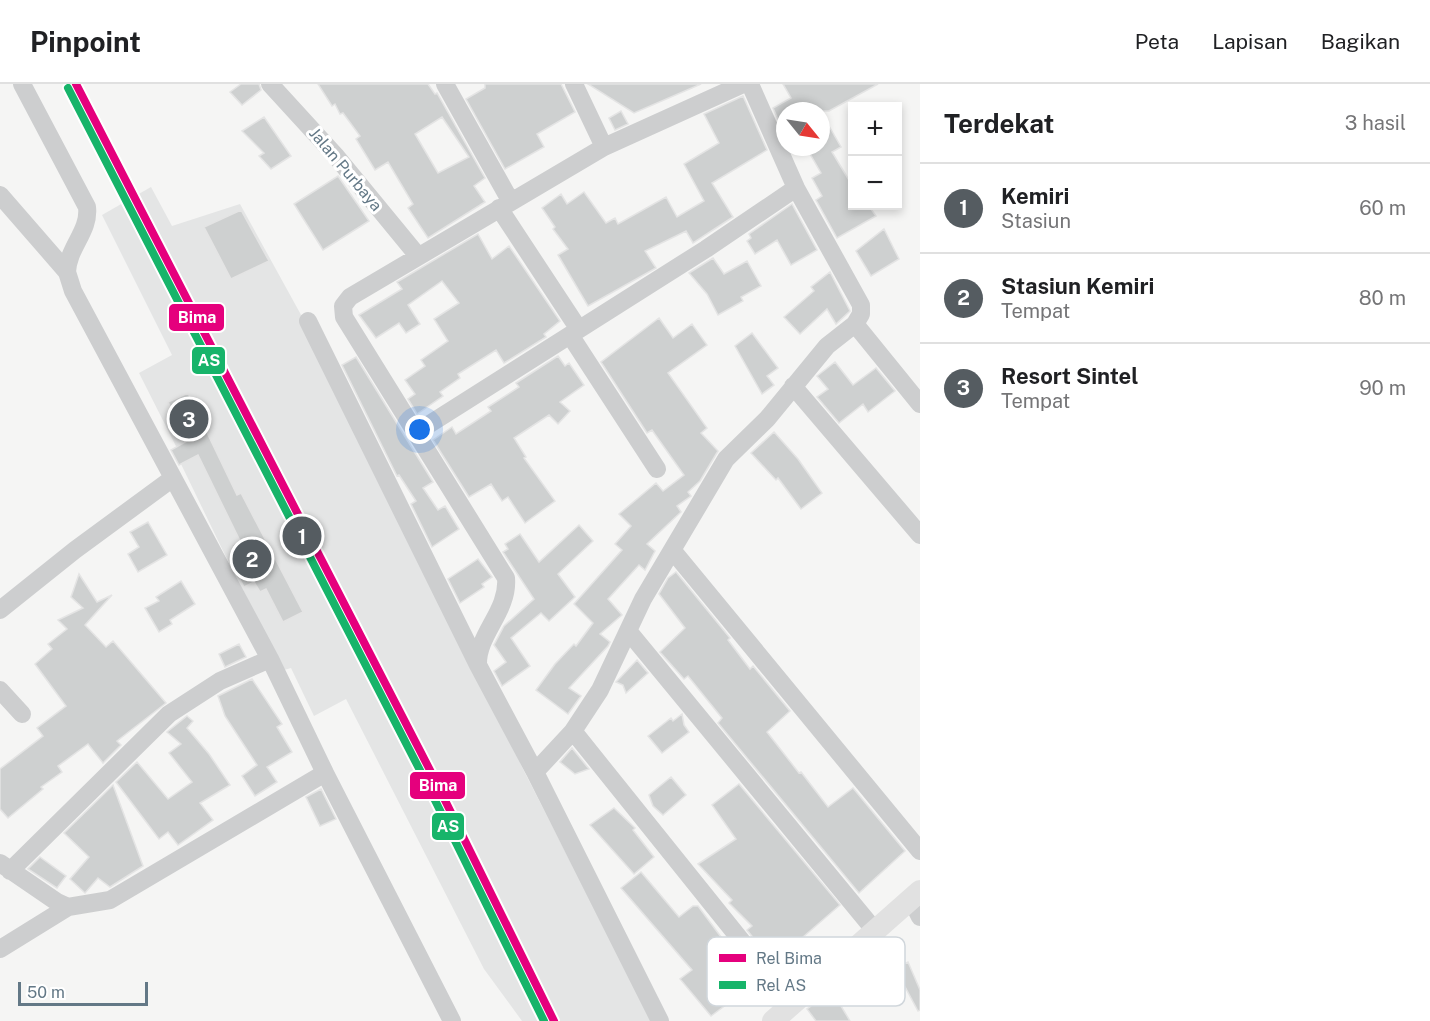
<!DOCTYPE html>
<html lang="id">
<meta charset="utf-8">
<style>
body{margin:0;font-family:"Public Sans",sans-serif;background:#f2f2f2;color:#202124}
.controls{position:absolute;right:18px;top:18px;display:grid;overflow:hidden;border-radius:0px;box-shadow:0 3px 9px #0003}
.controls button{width:54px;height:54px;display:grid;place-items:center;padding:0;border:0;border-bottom:2px solid #e0e0e0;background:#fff;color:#202124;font:30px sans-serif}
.compass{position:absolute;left:776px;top:18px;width:54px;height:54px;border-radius:50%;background:#fff;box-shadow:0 3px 9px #0003;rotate:120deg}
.scale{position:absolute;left:18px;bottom:15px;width:130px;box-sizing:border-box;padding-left:6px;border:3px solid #637886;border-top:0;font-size:16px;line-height:21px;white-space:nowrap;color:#637886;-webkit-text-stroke:4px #fff;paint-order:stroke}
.you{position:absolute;left:420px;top:346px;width:21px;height:21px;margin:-15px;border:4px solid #fff;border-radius:50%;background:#1a73e8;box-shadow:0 0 0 9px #1a73e833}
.badge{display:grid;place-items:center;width:39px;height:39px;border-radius:50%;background:#555c61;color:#fff;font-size:20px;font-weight:700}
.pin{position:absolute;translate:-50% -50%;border:3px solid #fff;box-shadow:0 2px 6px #0006}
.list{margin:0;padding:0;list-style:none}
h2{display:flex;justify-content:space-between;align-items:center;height:78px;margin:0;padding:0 24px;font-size:26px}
h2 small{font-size:20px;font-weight:400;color:#757577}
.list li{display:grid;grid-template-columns:39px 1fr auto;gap:18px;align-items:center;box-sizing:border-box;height:90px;padding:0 24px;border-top:2px solid #e0e0e0}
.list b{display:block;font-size:22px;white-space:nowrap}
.list p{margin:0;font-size:20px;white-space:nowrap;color:#757577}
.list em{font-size:20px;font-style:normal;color:#757577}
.map{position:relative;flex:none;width:920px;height:937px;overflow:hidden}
header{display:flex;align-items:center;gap:36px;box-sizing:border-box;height:84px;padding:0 30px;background:#fff;border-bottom:2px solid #e0e0e0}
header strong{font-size:28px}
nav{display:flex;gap:33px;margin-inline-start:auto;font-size:21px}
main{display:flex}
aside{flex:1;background:#fff}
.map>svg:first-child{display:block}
.built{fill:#e4e5e5}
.building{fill:#ced0d0;stroke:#e4e4e4;stroke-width:1.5;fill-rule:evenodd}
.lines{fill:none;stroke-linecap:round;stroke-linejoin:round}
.minor{stroke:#cdcecf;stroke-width:18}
.major{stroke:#e1e1e1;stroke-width:22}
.rail-1-casing{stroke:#fff;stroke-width:12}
.rail-2-casing{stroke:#fff;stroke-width:12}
.rail-1{stroke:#e5007d;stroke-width:8}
.rail-2{stroke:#17b46a;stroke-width:8}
.labels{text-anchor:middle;stroke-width:6;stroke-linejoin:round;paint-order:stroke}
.street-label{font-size:16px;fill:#637886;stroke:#fff}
.key{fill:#fff;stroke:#d0d6db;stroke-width:1.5}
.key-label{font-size:16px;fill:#637886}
.line-badge{stroke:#fff;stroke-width:2}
.badge-label{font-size:16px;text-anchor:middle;font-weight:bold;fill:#fff}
</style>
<header>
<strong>Pinpoint</strong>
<nav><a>Peta</a><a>Lapisan</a><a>Bagikan</a></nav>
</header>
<main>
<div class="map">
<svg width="920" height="937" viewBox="0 0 920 937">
<rect width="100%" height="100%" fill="#f5f5f4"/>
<path class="built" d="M151,103L172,142L240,120L300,229L525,689L652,937H522L484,885L346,615L314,632L291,584L284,586L227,475L181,380L184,378L139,289L172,271L102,131Z"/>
<path class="building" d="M241,0H259L261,6L242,21L230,8Z
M318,0H428L435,10L437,9L485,94L474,102L485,118L428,154L408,124L413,120L388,78L375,86L356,55L360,52L343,29L340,30L335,20L332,22ZM442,33L469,73L438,89L415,50Z
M485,0H561L575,28L537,50L544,63L505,85L466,15L485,4Z
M588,0H701L634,29Z
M783,0H878L829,27H785V51L773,24L791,14Z
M743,12L767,66L712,99L733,133L693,159L686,147L645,167L656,184L588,222L558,171L568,165L553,145L555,143L542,124L561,110L567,120L584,108L606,139L615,134L618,140L666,113L677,133L704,117L684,80L719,59L704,30Z
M621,27L628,40L615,46L609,34Z
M821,28L841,63L832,68L852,101V122H869L876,132L837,154L816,116L822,112L812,94L821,89L806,63H821Z
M264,33L291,72L271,85L259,72L264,69L242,47Z
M338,92L369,137L323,166L294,120Z
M792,120L817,166L791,181L777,156L755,170L747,157L751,154L749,150Z
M241,126L269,177L231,195L204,143Z
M884,145L899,175L871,192L856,167Z
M478,150L492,175L509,162L560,237L544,250L546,253L504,279L496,266L458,290L460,294L440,308L443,312L417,330L408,315L415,310L405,296L425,282L421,276L448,257L434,235L459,219L442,197L408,221L420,240L406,249L399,239L376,254L359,231L402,205L397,198Z
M713,174L724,190L747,177L761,202L741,213L743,217L718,231L707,210L689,189Z
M830,188L850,227L836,240L827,225L800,250L784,233L814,207L811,203Z
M659,234L673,254L692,240L707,261L668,289L707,344L701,349L718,367L700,397L688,408L691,412L677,422L681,428L647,460L655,467L645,486L639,481L608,515L622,531L600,550L610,558L608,562L569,604L581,612L568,630L536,606L555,580L574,560L576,562L593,539L574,520L622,466L615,460L631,442L619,430L656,399L663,407L684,391L652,346L647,349L601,278Z
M752,249L778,284L767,292L774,301L762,310L735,262Z
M558,272L565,282L569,279L584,301L560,318L570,327L558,340L549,331L514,354L526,373L524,374L555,417L525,439L508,413L502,417L491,400L469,413L433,356L452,343L456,350L491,327L488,323L519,303L516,299Z
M356,273L433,398L423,404L438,426L445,422L459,445L432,463L411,420L416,417L399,391L397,392L342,281Z
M835,278L853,301L876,284L895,307L868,328L863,320L839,339L817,313L828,305L817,292Z
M188,309L237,411L241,409L303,528L283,538L266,505L260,508L254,498L244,503L229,475L237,470L232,461L240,457L198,371L179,381L171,366L187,357L168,318Z
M774,348L798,375L822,409L801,425L778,394L776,396L751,369Z
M148,438L167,471L138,488L128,470L139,463L130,448Z
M579,441L593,457L558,490L575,513L549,537L541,529L511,554L530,582L502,602L494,587L506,578L494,561L504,542L534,515L503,468L508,465L505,460L520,450L539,478Z
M478,475L492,493L482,500L484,503L460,519L448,495Z
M676,488L730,554L728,556L750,585L753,582L790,627L767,648L799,689L801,688L828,723L853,704L905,767L859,809L718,639L722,634L688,592L684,595L660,568L685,544L659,510L668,494Z
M79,490L97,518L112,511L85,541L106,563L113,557L166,619L117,657L121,661L103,679L88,660L58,682L62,688L41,703L43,705L8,734L0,725V685L43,652L37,644L66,622L35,580L52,565L48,560L67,545L58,536L83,524L71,513Z
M181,497L195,520L170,536L172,540L159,548L145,524L159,517L156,513Z
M239,560L246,573L225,583L219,570Z
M637,576L648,589L626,609L623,601L616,598Z
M252,595L282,640L277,643L292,668L267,683L277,698L255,712L242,692L257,681L225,632L218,612Z
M682,630L684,641L689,648L662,669L648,652L671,634L673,637Z
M187,632L193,637L187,644L209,670L230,701L200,719L213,736L178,761L168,748L159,755L116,698L137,678L168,715L192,698L169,669L181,660L167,648Z
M572,664L589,685L575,690L560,678Z
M671,693L686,711L663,731L653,722L649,711Z
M739,700L840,821L773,879L747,846L752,842L729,819L732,816L698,780L736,755L712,721Z
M113,701L143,782L110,803L98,794L85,809L70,795L89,773L64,749Z
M321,705L336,735L320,742L306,713Z
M614,724L635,744L633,746L654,773L634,790L590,741Z
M40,773L66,792L57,804L28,785Z
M641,788L679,833L693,822H698L727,861L729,860L759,896L711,932L680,895L692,886L621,804Z
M908,878L920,906V926L918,927L895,884Z
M832,907L850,937H816L807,925Z"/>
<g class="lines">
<path class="minor" d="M22,0L87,123C90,147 68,163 67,188
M270,0L335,71L418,172
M445,0L511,118
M574,0L604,63
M0,111L67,188L73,207L270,575L325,689L452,937
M499,124L578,244
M308,237L478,581L535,688L660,937
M855,240L920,320
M570,251L657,385
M793,302L920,451
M417,348L706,165L796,104
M673,467L920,767
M0,526L75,466L173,394
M629,548L876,848
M478,581C477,550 509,527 506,494L344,233L343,222L350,213L604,63L743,0
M0,606L22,630
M573,647L793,921
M535,688L573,647L600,606L643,515L726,375L767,335L827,262L855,240L861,230V221L796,104L750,0
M0,779L57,818L68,823L110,816L325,689
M10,787L169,630L220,597L270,575
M911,815L920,833
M0,865L68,823"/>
<path class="major" d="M773,937L920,807"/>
<g class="rail-1-casing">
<path id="rail-1" d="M76,0L433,692L554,937"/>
</g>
<g class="rail-2-casing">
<path id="rail-2" d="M68,4L425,696L544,937"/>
</g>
<use href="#rail-1" class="rail-1"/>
<use href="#rail-2" class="rail-2"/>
</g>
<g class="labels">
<g class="street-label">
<text transform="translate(346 85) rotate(50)" y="6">Jalan Purbaya</text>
</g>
</g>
<rect x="707" y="853" width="198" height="69" rx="9" class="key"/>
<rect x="719" y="870" width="27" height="8" fill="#e5007d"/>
<rect x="719" y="897" width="27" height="8" fill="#17b46a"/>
<g class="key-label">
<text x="756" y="880">Rel Bima</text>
<text x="756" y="907">Rel AS</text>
</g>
<g class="line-badge">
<rect x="168" y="219" width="57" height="29" rx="6" fill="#e5007d"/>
<rect x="191" y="262" width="35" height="29" rx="6" fill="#17b46a"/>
<rect x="409" y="687" width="57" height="29" rx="6" fill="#e5007d"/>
<rect x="431" y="728" width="34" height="29" rx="6" fill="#17b46a"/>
</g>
<g class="badge-label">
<text x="197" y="239">Bima</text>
<text x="209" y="282">AS</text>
<text x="438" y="707">Bima</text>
<text x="448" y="748">AS</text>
</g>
</svg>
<div class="controls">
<button>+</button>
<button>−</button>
</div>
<svg class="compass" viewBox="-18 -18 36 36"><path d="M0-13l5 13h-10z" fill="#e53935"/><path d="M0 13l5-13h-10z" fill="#757577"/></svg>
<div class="scale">50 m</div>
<div class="you"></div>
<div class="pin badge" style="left:302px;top:452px">1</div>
<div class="pin badge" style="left:252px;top:475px">2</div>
<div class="pin badge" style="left:189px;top:335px">3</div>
</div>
<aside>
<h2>Terdekat<small>3 hasil</small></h2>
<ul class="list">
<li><span class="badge">1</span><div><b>Kemiri</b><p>Stasiun</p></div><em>60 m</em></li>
<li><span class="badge">2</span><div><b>Stasiun Kemiri</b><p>Tempat</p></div><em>80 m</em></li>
<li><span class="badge">3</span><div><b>Resort Sintel</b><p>Tempat</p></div><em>90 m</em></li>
</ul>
</aside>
</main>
